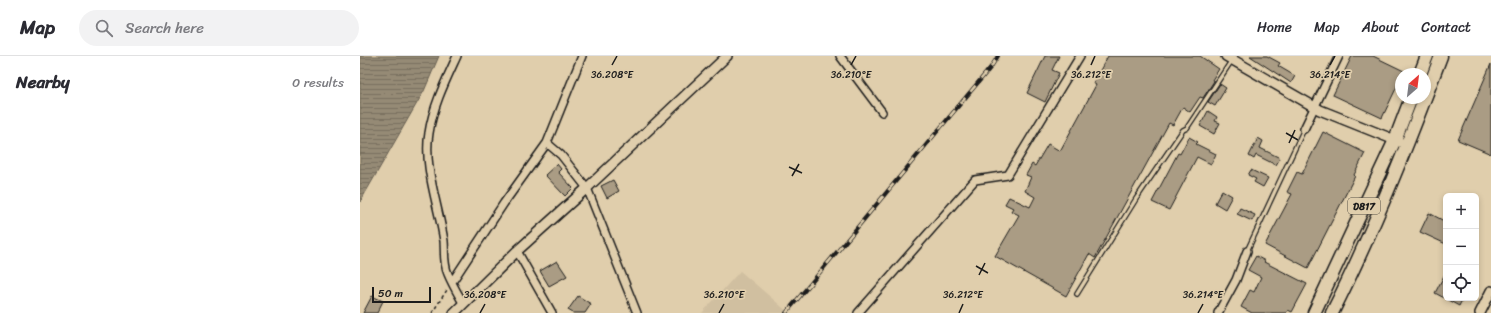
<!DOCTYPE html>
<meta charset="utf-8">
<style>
body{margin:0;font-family:Sriracha,sans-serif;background:#f2f2f3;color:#2b2b33}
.controls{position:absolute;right:12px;bottom:12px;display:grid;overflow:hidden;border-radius:6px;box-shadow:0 2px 6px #0003}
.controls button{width:36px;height:36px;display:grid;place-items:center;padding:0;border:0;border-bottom:1px solid #e1e1e2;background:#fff;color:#2b2b33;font:20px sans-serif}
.compass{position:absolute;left:1035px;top:12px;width:36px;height:36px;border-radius:50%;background:#fff;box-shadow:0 2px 6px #0003;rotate:28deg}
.scale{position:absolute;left:12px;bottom:10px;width:59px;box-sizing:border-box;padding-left:4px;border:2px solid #1c1c1c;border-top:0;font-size:11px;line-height:14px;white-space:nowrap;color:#1c1c1c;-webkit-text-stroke:3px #e0ceac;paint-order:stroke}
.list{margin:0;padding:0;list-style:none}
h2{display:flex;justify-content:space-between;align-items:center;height:52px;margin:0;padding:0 16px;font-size:17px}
h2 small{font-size:13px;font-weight:400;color:#7c7c81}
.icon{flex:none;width:22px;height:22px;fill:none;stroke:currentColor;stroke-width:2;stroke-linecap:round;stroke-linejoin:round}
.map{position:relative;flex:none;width:1131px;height:257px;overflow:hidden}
header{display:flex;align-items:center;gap:24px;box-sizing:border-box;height:56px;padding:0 20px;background:#fff;border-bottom:1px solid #e1e1e2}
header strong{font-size:19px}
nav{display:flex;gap:22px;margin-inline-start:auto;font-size:14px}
.search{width:280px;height:36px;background:#f2f2f3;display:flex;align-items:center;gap:10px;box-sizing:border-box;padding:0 14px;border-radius:22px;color:#7c7c81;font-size:15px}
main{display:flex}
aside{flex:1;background:#fff}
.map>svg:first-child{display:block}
.built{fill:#d0bfa0}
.water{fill:url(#water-rules);stroke:#655e51}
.building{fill:#aa9c84;stroke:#1c1c1c}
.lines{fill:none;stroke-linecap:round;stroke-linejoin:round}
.service-casing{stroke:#1c1c1c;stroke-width:6}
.minor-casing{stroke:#1c1c1c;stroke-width:10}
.tertiary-casing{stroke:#1c1c1c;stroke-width:12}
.trunk-casing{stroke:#1c1c1c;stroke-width:15}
.path{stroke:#1c1c1c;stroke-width:1.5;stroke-dasharray:3 3;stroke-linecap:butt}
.service{stroke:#e0ceac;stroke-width:3.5}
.minor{stroke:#e0ceac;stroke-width:7}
.tertiary{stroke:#e0ceac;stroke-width:9}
.trunk{stroke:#e0ceac;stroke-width:12}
.rail-casing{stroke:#1c1c1c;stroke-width:4}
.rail{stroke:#e0ceac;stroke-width:2.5;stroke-dasharray:8;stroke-linecap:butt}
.ticks{fill:none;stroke:#1c1c1c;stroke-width:1.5}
.labels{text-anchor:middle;stroke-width:3.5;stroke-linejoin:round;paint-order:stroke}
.shield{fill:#e0ceac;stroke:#575147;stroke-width:1}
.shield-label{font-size:10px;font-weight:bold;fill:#1c1c1c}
.ticks-label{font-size:10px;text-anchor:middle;fill:#1c1c1c;stroke:#e0ceac;stroke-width:3.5;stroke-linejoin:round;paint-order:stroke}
</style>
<header>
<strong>Map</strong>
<div class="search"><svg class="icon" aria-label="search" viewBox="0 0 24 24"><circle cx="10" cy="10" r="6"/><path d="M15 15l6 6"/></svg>Search here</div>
<nav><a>Home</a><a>Map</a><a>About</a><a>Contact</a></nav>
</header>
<main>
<aside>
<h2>Nearby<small>0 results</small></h2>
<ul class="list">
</ul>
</aside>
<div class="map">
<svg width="1131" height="257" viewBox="0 0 1131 257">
<defs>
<pattern id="water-rules" width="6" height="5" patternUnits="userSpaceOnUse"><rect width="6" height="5" fill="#958a75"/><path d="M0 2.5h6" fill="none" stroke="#79705f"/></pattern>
</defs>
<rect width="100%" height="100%" fill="#e0ceac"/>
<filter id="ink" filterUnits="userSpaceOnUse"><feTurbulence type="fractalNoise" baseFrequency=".025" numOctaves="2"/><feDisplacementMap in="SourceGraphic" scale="8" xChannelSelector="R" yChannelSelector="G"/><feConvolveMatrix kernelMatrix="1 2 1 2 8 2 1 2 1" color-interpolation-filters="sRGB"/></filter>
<g filter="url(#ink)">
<path class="built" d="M380,215L429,257H342Z"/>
<path class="water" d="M0,0H79L64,35L0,146Z"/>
<path class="building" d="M685,0H699L692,14L699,17L685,46L667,37Z
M748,0H840L859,13L852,24L854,25L843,42L840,41L830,56L823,51L813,69L809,67L735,202L729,198L706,240L635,200L659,159L651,155L653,152L645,148L649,141L670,151L675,141L665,135L671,121L666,119L672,108L675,110L688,88L700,95L736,29L733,27Z
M890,0H907L920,7L918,10L935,20L931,27Z
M992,0H1013L1044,15L1043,18H1041V22L1022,62L973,39Z
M1131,8V98L1098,84Z
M860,28L866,32L855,50L848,46Z
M848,55L857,61L855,65L860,67L854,78L840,70Z
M963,76L1005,97L994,119L995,120L948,212L905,189L932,138L927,136L937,116L942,118Z
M829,81L838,86L836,88L856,98L851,108L837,101L809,154L792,146L818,97L820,98Z
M898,82L903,85L900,92L920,102L916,109L896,99L894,103L889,100Z
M197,108L201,113L198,116L213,132L205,140L185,119Z
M891,114L908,122L903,131L894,126L896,123L888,119Z
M253,124L259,135L247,142L241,130Z
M862,134L872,140L865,153L855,147Z
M880,152L895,159L892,165L877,158Z
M1069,157L1086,166V188L1060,176Z
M896,200L905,205L904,206L947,228L932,256L928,254L926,257H892L881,251L890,234L894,236L901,221L888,214Z
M197,205L207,220L189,230L180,215Z
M1086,216V242H1103L1099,250L1075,237Z
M12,240L23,245L17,257H3Z
M218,240L231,248L225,257H213L208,254Z"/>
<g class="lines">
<g class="service-casing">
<path id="service" d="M887,195L944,73
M717,238L776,143L823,74L827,72L872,4"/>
</g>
<g class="minor-casing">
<path id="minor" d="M97,0C86,24 73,50 69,77C63,110 79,151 84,185C85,195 83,207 88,218C92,228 98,238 103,247
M480,0L522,56
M944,73L979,0
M187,87L201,99L227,132L277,257
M157,195L192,257
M92,226L144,147L187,87L222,0
M498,257L615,124L648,119L720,0
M858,257L876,224L887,195"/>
</g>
<g class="tertiary-casing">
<path id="tertiary" d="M866,0L960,54L1040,86
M94,257L157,195L227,132L367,0
M1120,257L1131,235"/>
</g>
<g class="trunk-casing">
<path id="trunk" d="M1060,18L1067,0
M1065,42L1081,0
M954,257L1035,84L1051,42
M972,257C1007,188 1037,115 1065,42"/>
</g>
<path class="path" d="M72,257L87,234"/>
<use href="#service" class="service"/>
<use href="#minor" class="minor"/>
<use href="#tertiary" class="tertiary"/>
<use href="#trunk" class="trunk"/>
<g class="rail-casing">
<path id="rail" d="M426,257L631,11L638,0"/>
</g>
<use href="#rail" class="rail"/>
</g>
</g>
<path class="ticks" d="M252,9L257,0M491,9L496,0M731,9L735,0M970,9L975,0M926,77L938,84M929,87L935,74M429,111L442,117M432,120L439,108M616,210L628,217M619,219L625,207M120,257L125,248M359,257L364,248M599,257L603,248M838,257L843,248"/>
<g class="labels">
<rect class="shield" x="988" y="142" width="32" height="16" rx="3"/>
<g class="shield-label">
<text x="1004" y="154">D817</text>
</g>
</g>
<g class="ticks-label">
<text x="252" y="22">36.208°E</text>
<text x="491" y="22">36.210°E</text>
<text x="731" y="22">36.212°E</text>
<text x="970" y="22">36.214°E</text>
<text x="125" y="242">36.208°E</text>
<text x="364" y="242">36.210°E</text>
<text x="603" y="242">36.212°E</text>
<text x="843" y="242">36.214°E</text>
</g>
</svg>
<div class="controls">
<button>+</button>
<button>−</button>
<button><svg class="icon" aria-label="locate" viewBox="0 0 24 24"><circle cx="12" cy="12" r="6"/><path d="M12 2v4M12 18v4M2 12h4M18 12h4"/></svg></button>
</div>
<svg class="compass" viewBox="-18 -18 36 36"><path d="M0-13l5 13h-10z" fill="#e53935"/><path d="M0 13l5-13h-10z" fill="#7c7c81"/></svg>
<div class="scale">50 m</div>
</div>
</main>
